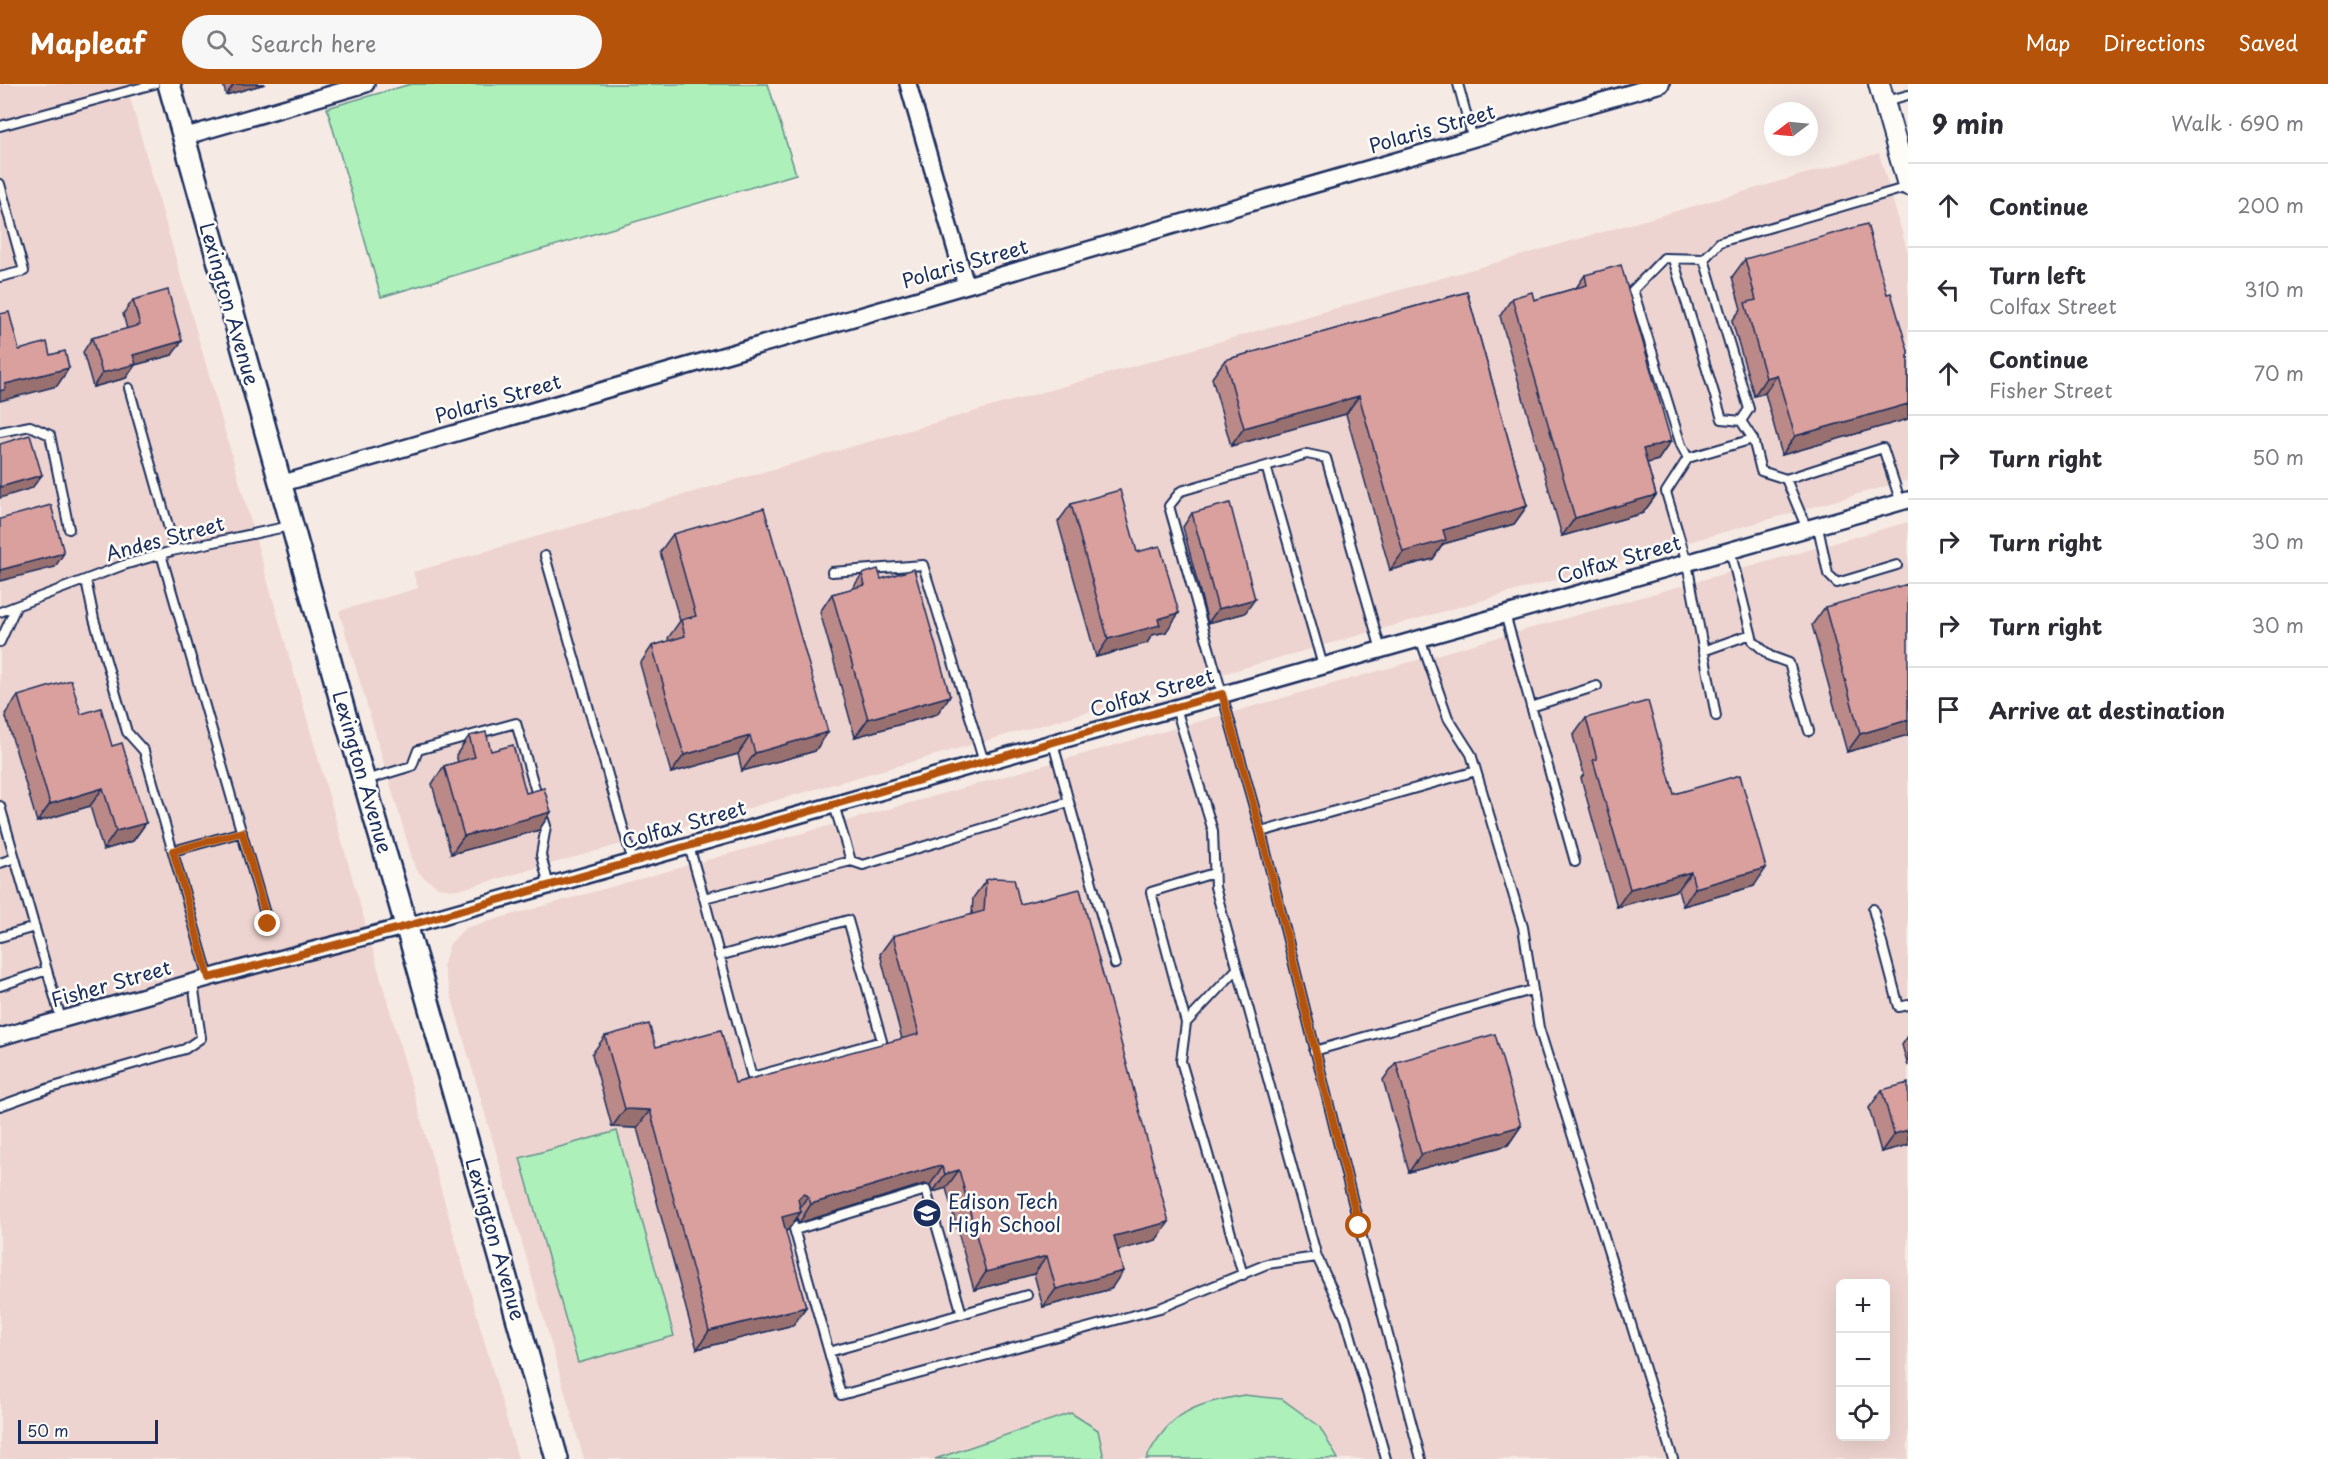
<!DOCTYPE html>
<meta charset="utf-8">
<style>
body{margin:0;font-family:"Playpen Sans",sans-serif;background:#f7f7f7;color:#2b2b33}
.controls{position:absolute;right:18px;bottom:18px;display:grid;overflow:hidden;border-radius:9px;box-shadow:0 6px 24px #0002}
.controls button{width:54px;height:54px;display:grid;place-items:center;padding:0;border:0;border-bottom:2px solid #e1e1e2;background:#fff;color:#2b2b33;font:30px sans-serif}
.compass{position:absolute;left:1764px;top:18px;width:54px;height:54px;border-radius:50%;background:#fff;box-shadow:0 6px 24px #0002;rotate:254deg}
.scale{position:absolute;left:18px;bottom:15px;width:140px;box-sizing:border-box;padding-left:6px;border:3px solid #1b2f5e;border-top:0;font-size:16px;line-height:21px;white-space:nowrap;color:#1b2f5e;-webkit-text-stroke:4px #fdfcf7;paint-order:stroke}
.stop{position:absolute;width:18px;height:18px;margin:-14px;border:4px solid #b45309;border-radius:50%;background:#fff}
.stop.end{background:#b45309;border-color:#fff;box-shadow:0 2px 6px #0008}
.list{margin:0;padding:0;list-style:none}
h2{display:flex;justify-content:space-between;align-items:center;height:78px;margin:0;padding:0 24px;font-size:26px}
h2 small{font-size:20px;font-weight:400;color:#7c7c81}
.list li{display:grid;grid-template-columns:39px 1fr auto;gap:18px;align-items:center;box-sizing:border-box;height:84px;padding:0 24px;border-top:2px solid #e1e1e2}
.list b{display:block;font-size:22px;white-space:nowrap}
.list p{margin:0;font-size:20px;white-space:nowrap;color:#7c7c81}
.list em{font-size:20px;font-style:normal;color:#7c7c81}
.icon{flex:none;width:33px;height:33px;fill:none;stroke:currentColor;stroke-width:2;stroke-linecap:round;stroke-linejoin:round}
.map{position:relative;flex:none;width:1908px;height:1375px;overflow:hidden}
header{display:flex;align-items:center;gap:36px;box-sizing:border-box;height:84px;padding:0 30px;background:#b45309;color:#fff}
header strong{font-size:28px}
nav{display:flex;gap:33px;margin-inline-start:auto;font-size:21px}
.search{width:420px;height:54px;background:#f7f7f7;display:flex;align-items:center;gap:15px;box-sizing:border-box;padding:0 21px;border-radius:33px;color:#7c7c81;font-size:22px}
main{display:flex}
aside{flex:1;background:#fff}
.map>svg:first-child{display:block}
.built{fill:#eed4d0;fill-rule:evenodd}
.green{fill:#adf0ba;stroke:#64908c;stroke-width:1.5}
.lines{fill:none;stroke-linecap:round;stroke-linejoin:round}
.service-casing{stroke:#1b2f5e;stroke-width:12}
.minor-casing{stroke:#1b2f5e;stroke-width:20}
.tertiary-casing{stroke:#1b2f5e;stroke-width:24}
.secondary-casing{stroke:#1b2f5e;stroke-width:26}
.service{stroke:#fdfcf7;stroke-width:8}
.minor{stroke:#fdfcf7;stroke-width:15}
.tertiary{stroke:#fdfcf7;stroke-width:20}
.secondary{stroke:#fdfcf7;stroke-width:21}
.wall{fill:#bb8a88;stroke:#1b2f5e;stroke-width:1.5}
.shaded-wall{fill:#99706f;stroke:#1b2f5e;stroke-width:1.5}
.building{fill:#daa09e;stroke:#1b2f5e;stroke-width:1.5}
.route{stroke:#b45309;stroke-width:8}
.labels{text-anchor:middle;stroke-width:5;stroke-linejoin:round;paint-order:stroke}
.street-label{font-size:20px;fill:#1b2f5e;stroke:#fdfcf7}
.poi-label{font-size:20px;fill:#1b2f5e;stroke:#fdfcf7;text-anchor:start}
</style>
<header>
<strong>Mapleaf</strong>
<div class="search"><svg class="icon" aria-label="search" viewBox="0 0 24 24"><circle cx="10" cy="10" r="6"/><path d="M15 15l6 6"/></svg>Search here</div>
<nav><a>Map</a><a>Directions</a><a>Saved</a></nav>
</header>
<main>
<div class="map">
<svg width="1908" height="1375" viewBox="0 0 1908 1375">
<rect width="100%" height="100%" fill="#f6eae5"/>
<filter id="ink" filterUnits="userSpaceOnUse"><feTurbulence type="fractalNoise" baseFrequency=".0167" numOctaves="2"/><feDisplacementMap in="SourceGraphic" scale="12" xChannelSelector="R" yChannelSelector="G"/><feConvolveMatrix kernelMatrix="1 2 1 2 8 2 1 2 1" color-interpolation-filters="sRGB"/></filter>
<g filter="url(#ink)">
<path class="built" d="M0,0H126L518,1375H0Z
M1879,69L1908,169V396L466,804L451,806L438,803L424,794L415,784L339,527L418,504L413,488Z
M1908,438V1375H584L443,883L449,861L465,844ZM1840,1200H1886V1352H1840Z"/>
<path class="green" d="M411,0H768L796,90L381,213L327,24Z
M617,1047L674,1252L578,1279L520,1074Z
M1244,1311L1282,1315L1319,1342L1338,1375H1146C1170,1327 1195,1320 1244,1311Z
M1071,1329L1098,1346L1104,1375H935Z"/>
<g class="lines">
<g class="service-casing">
<path id="service" d="M1458,0L1473,55
M1886,17L1908,11
M0,42L154,0
M0,100L24,187L0,193
M1673,175L1722,335L1741,337L1753,355L1761,387L1786,395L1807,445
M1704,175L1749,325L1741,337
M129,304L175,466
M0,348L30,342L50,351L69,445
M1688,374L1681,361L1633,206L1664,174L1704,175L1720,158L1908,103
M1266,382L1323,582
M1786,395L1883,364L1901,419
M1818,443L1828,490L1837,499L1897,481
M1730,466L1753,557L1770,572L1789,579L1809,647
M161,470L268,840
M545,472L633,778
M832,488L923,481L984,678
M86,496L94,535L127,648L144,667L209,894
M0,528L124,481L172,467L290,442
M1505,530L1575,778
M1420,554L1448,634L1471,670L1523,843L1539,944L1673,1375
M0,558L16,523
M1381,566L1326,374L1307,370L1181,407L1169,422L1261,748L1359,1142L1421,1375
M1703,567L1751,550
M1531,623L1597,602
M1176,624L1213,747L1215,803L1317,1173L1346,1235L1386,1375
M1716,632L1687,479L1666,408L1688,374L1753,355
M366,696L412,682L418,666L516,639L538,715
M1069,718L1115,880
M834,721L851,777
M0,722L61,935
M542,730L546,742L541,771L549,802
M1261,748L1476,687
M689,762L704,814L851,777L863,781L1069,718L1053,659
M173,767L242,748
M0,779L15,774
M1214,789L1151,808L1186,939L1237,885
M704,814L753,997
M1873,825L1899,923L1908,921
M0,853L35,843
M719,872L848,836L882,957L752,993
M0,902L47,886
M1186,939L1181,977L1243,1191
M1314,967L1532,906
M0,1022L50,1004L185,965L201,954L193,899
M791,1134L841,1311L1160,1224L1267,1180L1317,1173
M795,1146L926,1106L962,1230
M829,1268L1027,1211"/>
</g>
<g class="minor-casing">
<path id="minor" d="M908,0L966,201
M183,53L366,0
M280,400L1661,0
M0,953L240,885L407,842L1908,416"/>
</g>
<g class="tertiary-casing">
<path id="tertiary" d="M1879,0L1908,101"/>
</g>
<g class="secondary-casing">
<path id="secondary" d="M169,0L347,638L416,875L557,1375"/>
</g>
<use href="#service" class="service"/>
<use href="#minor" class="minor"/>
<use href="#tertiary" class="tertiary"/>
<use href="#secondary" class="secondary"/>
</g>
<path class="wall" d="M223,0H265L226,11Z
M1745,175L1887,210L1908,267V335L1782,371L1765,309L1754,312L1732,237L1741,225L1732,193Z
M1585,191L1671,357L1658,376L1647,379L1656,411L1643,429L1562,452L1500,232L1512,214L1534,216L1576,204Z
M1467,208L1527,422L1514,440L1443,460L1433,475L1390,486L1346,330L1231,362L1212,294L1225,276Z
M133,216L172,271L135,281L126,294L93,303L83,268L92,254L127,245L123,230Z
M1071,420L1137,468L1166,548L1152,551L1147,559L1096,573L1058,438Z
M1192,429L1245,529L1208,539L1183,443Z
M673,450L828,648L815,667L742,687L738,670L671,689L640,580L652,562L669,557L668,554L680,537L660,468Z
M862,490L881,495L937,630L855,653L820,528L832,510L852,505Z
M1825,523L1908,651L1847,668L1812,541Z
M18,612L81,630L112,662L146,739L133,757L103,766L90,722L37,738L5,630Z
M1586,634L1674,710L1754,802L1683,822L1678,806L1617,823L1581,694L1584,690L1573,652Z
M469,652L491,667L526,709L551,728L539,746L451,770L432,700L444,682L458,678L456,671Z
M986,796L1020,820L1156,1156L1118,1166L1111,1205L1043,1223L1034,1190L974,1206L946,1104L933,1108L930,1101L924,1100L799,1139L797,1134L788,1146L785,1147L806,1223L793,1241L697,1265L637,1044L612,1043L592,970L605,952L656,963L735,999L902,955L880,870L893,852L972,831L973,814Z
M1908,952V982L1902,961Z
M1396,978L1521,1042L1508,1061L1409,1088L1383,996Z
M1882,1006L1908,1061L1881,1068L1869,1024Z"/>
<path class="shaded-wall" d="M234,0H265L226,11Z
M182,257L172,271L135,281L126,294L93,303L102,289L133,271Z
M69,284L57,302L0,317V307L5,300Z
M1777,291L1765,309L1754,312L1766,294Z
M1359,312L1346,330L1231,362L1244,344Z
M1908,320V335L1782,371L1795,352Z
M1671,357L1658,376L1630,384L1643,365Z
M42,391L32,404L0,414V403Z
M1656,411L1643,429L1562,452L1575,434Z
M1527,422L1514,440L1443,460L1433,475L1390,486L1403,468L1443,446Z
M64,469L55,483L0,497V486Z
M1255,515L1245,529L1208,539L1218,525Z
M1179,529L1166,548L1152,551L1147,559L1096,573L1108,555L1158,535Z
M950,612L937,630L855,653L868,635Z
M1908,636V651L1847,668L1860,650Z
M828,648L815,667L742,687L755,669Z
M750,652L738,670L671,689L684,671Z
M103,704L90,722L37,738L50,720Z
M551,728L539,746L451,770L464,752Z
M146,739L133,757L103,766L116,747Z
M1766,784L1754,802L1683,822L1695,804Z
M1691,788L1678,806L1617,823L1630,805Z
M625,1025L650,1026L637,1044L612,1043Z
M1521,1042L1508,1061L1409,1088L1421,1070Z
M1908,1046V1061L1881,1068L1894,1050Z
M937,1082L942,1083L930,1101L924,1100L799,1139L811,1120Z
M959,1086L946,1104L933,1108L945,1090Z
M803,1110L808,1112L796,1129L801,1128L788,1146L769,1151L782,1133Z
M1169,1138L1156,1156L1101,1171L1114,1152Z
M1047,1172L1034,1190L974,1206L986,1188Z
M1123,1187L1111,1205L1043,1223L1056,1205Z
M806,1223L793,1241L697,1265L709,1247Z"/>
<path class="building" d="M1867,140L1887,210L1891,209L1908,267V320L1795,352L1777,291L1766,294L1745,219L1756,216L1745,175Z
M1621,181L1671,357L1643,365L1656,411L1575,434L1512,214L1532,208L1534,216L1587,201L1585,191Z
M168,206L182,257L133,271L136,280L102,289L92,254L140,241L133,216Z
M1467,208L1527,422L1443,446L1446,456L1403,468L1359,312L1244,344L1225,276Z
M9,228L19,266L47,258L50,271L65,267L69,284L5,300L6,305L0,307V230Z
M30,351L42,391L0,403V360Z
M1120,406L1137,468L1160,462L1179,529L1158,535L1160,541L1108,555L1071,420Z
M1230,419L1255,515L1218,525L1192,429Z
M51,421L64,469L0,486V435Z
M764,424L828,648L755,669L750,652L684,671L652,562L685,552L681,536L696,532L673,450Z
M878,485L881,495L914,485L950,612L868,635L832,510L865,501L862,490Z
M1908,500V636L1860,650L1825,523Z
M71,596L81,630L101,624L112,662L122,659L146,739L116,747L103,704L50,720L18,612Z
M1648,617L1674,710L1740,691L1766,784L1695,804L1691,788L1630,805L1593,676L1597,675L1586,634Z
M486,648L491,667L513,661L526,709L544,704L551,728L464,752L444,682L475,673L469,652Z
M993,794L1014,795L1020,820L1080,805L1169,1138L1114,1152L1123,1187L1056,1205L1047,1172L986,1188L959,1086L945,1090L942,1083L937,1082L811,1120L808,1112L803,1110L798,1115L801,1128L782,1133L806,1223L709,1247L650,1026L625,1025L605,952L649,940L656,963L721,946L735,999L919,950L893,852L984,827L986,796Z
M1495,950L1521,1042L1421,1070L1396,978Z
M1908,999V1046L1894,1050L1882,1006Z"/>
</g>
<g class="lines" filter="url(#ink)">
<path class="route" d="M268,840L242,748L173,767L209,894L407,842L1222,610L1261,748L1359,1142"/>
</g>
<defs>
<g id="school-disc" transform="scale(1.5)"><circle r="9.5" fill="#1b2f5e" stroke="#fdfcf7"/><path d="M0-5L7-2L0 1L-7-2ZM-4 1L0 2.5L4 1V4Q0 6-4 4Z" fill="#fff"/></g>
</defs>
<g fill-rule="evenodd">
<use href="#school-disc" x="927" y="1129"/>
</g>
<g class="labels">
<g class="street-label">
<text transform="translate(1432 45) rotate(-16)" y="7">Polaris Street</text>
<text transform="translate(965 180) rotate(-16)" y="7">Polaris Street</text>
<text transform="translate(229 220) rotate(74)" y="7">Lexington Avenue</text>
<text transform="translate(498 315) rotate(-16)" y="7">Polaris Street</text>
<text transform="translate(165 455) rotate(-15)" y="7">Andes Street</text>
<text transform="translate(1619 476) rotate(-16)" y="7">Colfax Street</text>
<text transform="translate(1152 609) rotate(-16)" y="7">Colfax Street</text>
<text transform="translate(362 688) rotate(74)" y="7">Lexington Avenue</text>
<text transform="translate(684 741) rotate(-16)" y="7">Colfax Street</text>
<text transform="translate(111 900) rotate(-16)" y="7">Fisher Street</text>
<text transform="translate(495 1155) rotate(74)" y="7">Lexington Avenue</text>
</g>
<g class="poi-label">
<text x="948" y="1125">Edison Tech<tspan x="948" dy="23">High School</tspan></text>
</g>
</g>
</svg>
<div class="controls">
<button>+</button>
<button>−</button>
<button><svg class="icon" aria-label="locate" viewBox="0 0 24 24"><circle cx="12" cy="12" r="6"/><path d="M12 2v4M12 18v4M2 12h4M18 12h4"/></svg></button>
</div>
<svg class="compass" viewBox="-18 -18 36 36"><path d="M0-13l5 13h-10z" fill="#e53935"/><path d="M0 13l5-13h-10z" fill="#7c7c81"/></svg>
<div class="scale">50 m</div>
<div class="stop" style="left:1359px;top:1142px"></div>
<div class="stop end" style="left:268px;top:840px"></div>
</div>
<aside>
<h2>9 min<small>Walk · 690 m</small></h2>
<ul class="list">
<li><svg class="icon" aria-label="ahead" viewBox="0 0 24 24"><path d="M12 20V5M6 11l6-6 6 6"/></svg><div><b>Continue</b></div><em>200 m</em></li>
<li><svg class="icon" aria-label="left" viewBox="0 0 24 24"><path d="M17 20v-9H6M10 6l-5 5 5 5"/></svg><div><b>Turn left</b><p>Colfax Street</p></div><em>310 m</em></li>
<li><svg class="icon" aria-label="ahead" viewBox="0 0 24 24"><path d="M12 20V5M6 11l6-6 6 6"/></svg><div><b>Continue</b><p>Fisher Street</p></div><em>70 m</em></li>
<li><svg class="icon" aria-label="right" viewBox="0 0 24 24"><path d="M7 20v-9h11M14 6l5 5-5 5"/></svg><div><b>Turn right</b></div><em>50 m</em></li>
<li><svg class="icon" aria-label="right" viewBox="0 0 24 24"><path d="M7 20v-9h11M14 6l5 5-5 5"/></svg><div><b>Turn right</b></div><em>30 m</em></li>
<li><svg class="icon" aria-label="right" viewBox="0 0 24 24"><path d="M7 20v-9h11M14 6l5 5-5 5"/></svg><div><b>Turn right</b></div><em>30 m</em></li>
<li><svg class="icon" aria-label="arrive" viewBox="0 0 24 24"><path d="M6 21V4h12l-3 4 3 4H6"/></svg><div><b>Arrive at destination</b></div></li>
</ul>
</aside>
</main>
